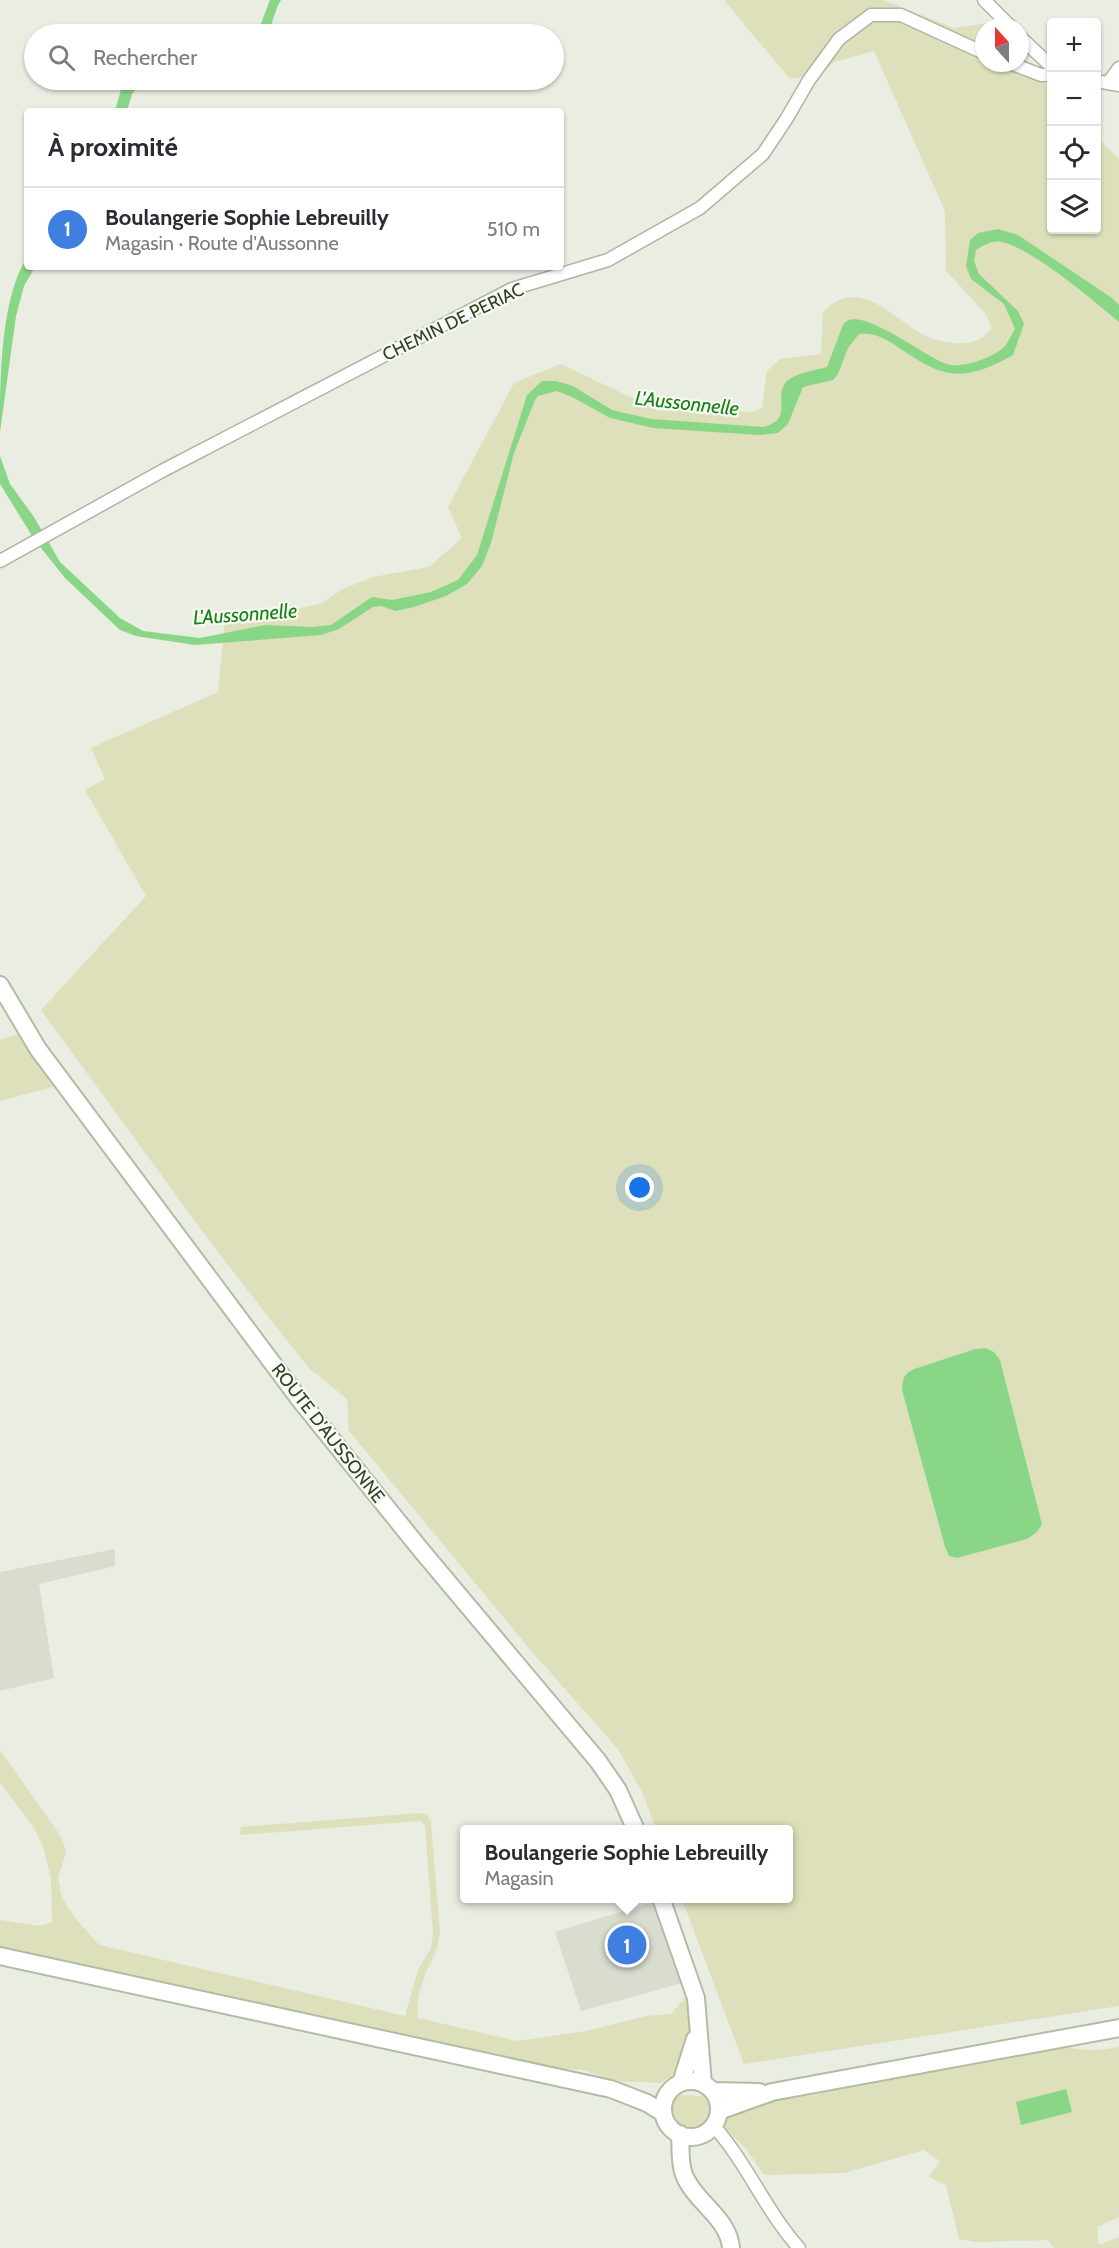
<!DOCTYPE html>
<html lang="fr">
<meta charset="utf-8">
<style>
body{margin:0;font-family:Cabin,sans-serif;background:#f2f2f3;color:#2b2b33}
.controls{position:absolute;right:18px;top:18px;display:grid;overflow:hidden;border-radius:6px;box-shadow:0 2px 4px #0004}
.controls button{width:54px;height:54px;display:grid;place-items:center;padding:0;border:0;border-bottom:2px solid #e1e1e2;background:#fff;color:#2b2b33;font:30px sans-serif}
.compass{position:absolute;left:975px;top:18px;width:54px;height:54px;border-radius:50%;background:#fff;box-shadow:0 2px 4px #0004;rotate:339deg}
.you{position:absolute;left:640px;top:1188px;width:21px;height:21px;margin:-15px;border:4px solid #fff;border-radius:50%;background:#1a73e8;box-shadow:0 0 0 9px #1a73e833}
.badge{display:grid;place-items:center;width:39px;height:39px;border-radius:50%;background:#2563eb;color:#fff;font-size:20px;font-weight:700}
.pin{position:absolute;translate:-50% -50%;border:3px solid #fff;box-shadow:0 2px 6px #0006}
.popup{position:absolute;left:460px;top:1825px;width:333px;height:78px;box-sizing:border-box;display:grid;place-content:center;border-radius:6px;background:#fff;filter:drop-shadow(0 2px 4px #0005);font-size:20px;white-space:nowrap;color:#7c7c81}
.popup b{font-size:22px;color:#2b2b33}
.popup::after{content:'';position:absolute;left:50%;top:100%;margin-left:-12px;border:12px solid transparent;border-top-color:#fff}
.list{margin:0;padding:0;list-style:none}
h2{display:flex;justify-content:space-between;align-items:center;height:78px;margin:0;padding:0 24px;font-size:26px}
h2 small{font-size:20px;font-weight:400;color:#7c7c81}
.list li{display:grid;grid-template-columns:39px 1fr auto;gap:18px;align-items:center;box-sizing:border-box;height:84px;padding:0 24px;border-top:2px solid #e1e1e2}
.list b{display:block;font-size:22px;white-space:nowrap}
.list p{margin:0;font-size:20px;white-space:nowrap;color:#7c7c81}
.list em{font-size:20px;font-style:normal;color:#7c7c81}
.icon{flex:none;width:33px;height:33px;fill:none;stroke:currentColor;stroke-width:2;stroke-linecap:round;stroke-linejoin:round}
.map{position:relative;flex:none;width:1119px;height:2248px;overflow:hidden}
.search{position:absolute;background:#fff;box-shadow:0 2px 4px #0004;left:24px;top:24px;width:540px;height:66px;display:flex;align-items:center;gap:15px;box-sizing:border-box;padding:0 21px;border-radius:33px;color:#7c7c81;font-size:22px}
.panel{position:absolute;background:#fff;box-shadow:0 2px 4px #0004;left:24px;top:108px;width:540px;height:162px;border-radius:6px}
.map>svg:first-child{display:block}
.built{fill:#d9ddd0}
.green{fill:#dde0ba;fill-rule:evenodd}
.water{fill:#8ad687}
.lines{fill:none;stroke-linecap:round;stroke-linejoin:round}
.street-casing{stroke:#adb6a4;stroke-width:15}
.secondary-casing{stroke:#b1bda3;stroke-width:20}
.street{stroke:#fff;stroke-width:12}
.secondary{stroke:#fff;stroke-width:16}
.labels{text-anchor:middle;stroke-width:4.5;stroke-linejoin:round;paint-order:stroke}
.street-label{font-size:18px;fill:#2f4021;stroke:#f7f9f3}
.water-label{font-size:20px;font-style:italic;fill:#198016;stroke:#f7f9f3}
</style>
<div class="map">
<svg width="1119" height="2248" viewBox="0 0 1119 2248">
<rect width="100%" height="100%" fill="#e9ede2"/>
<path class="built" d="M115,1549V1566L39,1584L54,1678L0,1691V1572Z
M656,1901L686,1982L581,2011L555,1932Z"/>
<path class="green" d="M724,0H883L954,28L995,22L999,27H984V63H1020V54L1051,92L1052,230H1096L1097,137L1119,159V2006L744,2064L682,1899L789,1898V1830L656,1829L642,1792L618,1749L534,1654L349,1431L347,1399L309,1368L266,1314L205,1235L41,1010L146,896L85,790L105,779L91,748L218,692L225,618L279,613L320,604L343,589L373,577L429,567L462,538L448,507L514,383L561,364L659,411L691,408L752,412L762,408L767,371L780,359L821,354L823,312C861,273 895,322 928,337C942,343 963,346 978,340C983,338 988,332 992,328L985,313L946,271L945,211L874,51L834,62L821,74L790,79ZM986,1348L994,1352L1000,1360L1042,1524L1027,1539L957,1558L949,1556L945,1547L902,1390V1380L914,1369L975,1349Z
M19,1034L56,1086L0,1101V1040Z
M0,1750L62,1838L66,1852L58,1878L62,1898L75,1918L99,1945L405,2016L418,1970L431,1948L433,1933L425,1826L420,1821L240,1835L241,1827L420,1813L427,1815L431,1822L440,1933L436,1952L426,1972L418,1996V2018L517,2041L587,2031L646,2016L671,2014L690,1992L691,2015L685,2058L675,2073L661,2083L613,2081L584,2070L543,2067L0,1947V1920L40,1926L52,1922L51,1879L44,1849L33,1826L0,1783Z
M1067,2047C1085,2051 1100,2051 1119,2047V2217L1097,2227L1099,2245L1119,2237V2248H1054L1048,2240L976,2242L959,2239L946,2185L929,2177L940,2161L924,2150L844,2173L764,2175L747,2150L724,2127L723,2120L730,2112L763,2101L815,2095L853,2083Z
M685,2095L710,2097L712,2112C700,2141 662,2125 674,2096Z"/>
<path class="water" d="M270,0H281C274,11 273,23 268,34H257Z
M127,80H143L132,94L127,111H115L122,86Z
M998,229L1018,235L1112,298L1119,305V322C1094,301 1033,249 1002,242C992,240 984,245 976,250L974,261L979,274L1018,311L1024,324L1013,355C963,383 944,379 898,347C887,339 873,332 859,334L848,348L838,374L833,380L803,387L788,424L778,433L759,435L653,428L610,418L574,398L557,391L538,396L535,400L514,453L491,543L482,566L467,584L446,596L414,607L396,611L381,606L373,607L339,629L321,635L195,645L136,636L120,630L65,578L34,539L0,484V456L10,484L34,517L60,562L120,618L143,631L200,638L265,625L312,627L331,625L372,597L392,600L431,592L458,580L477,555L527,395L542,381H556L573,386L612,410L651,419L764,427C795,418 772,396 787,381C797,373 815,370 827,367L843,325C858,301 928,361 950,365C966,367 996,357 1006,345C1009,340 1012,334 1015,329L1004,304L971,279L966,266L970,240L978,233Z
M27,258V267H35L24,286L16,316L0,432C0,385 0,298 27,258Z
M986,1348L994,1352L1000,1360L1042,1524L1037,1532L1027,1539L957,1558L949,1556L945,1547L902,1390C902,1379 904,1374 914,1369L975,1349Z
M1066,2089L1072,2112L1021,2125L1016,2102Z"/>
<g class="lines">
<g class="street-casing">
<path id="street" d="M984,0L1011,27
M1020,37L1052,67
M1010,63L1041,75H1052
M1096,81L1119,85
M1108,83L1119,68
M0,561L162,471L512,289L608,260L700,208L763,154L787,118L809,80L839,39L871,15H901L984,53
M713,2125C747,2163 765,2210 799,2248"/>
</g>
<g class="secondary-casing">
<path id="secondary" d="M0,985L38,1049L300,1400L421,1550L598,1761L618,1790L636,1830
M661,1898L696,1998L703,2084
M0,1956L611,2089L647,2103L663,2113
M663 2109a28 28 0 1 1 56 0a28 28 0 1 1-56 0Z
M681,2083L695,2039
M713,2091L759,2092
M719,2111L772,2092L1119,2028
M680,2134C681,2149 679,2168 687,2181C699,2204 729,2220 731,2248"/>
</g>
<use href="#street" class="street"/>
<use href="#secondary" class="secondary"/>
</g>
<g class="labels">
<g class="street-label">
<text transform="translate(453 322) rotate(-26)" y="6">CHEMIN DE PERIAC</text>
<text transform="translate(328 1433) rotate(52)" y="6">ROUTE D'AUSSONNE</text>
</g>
<g class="water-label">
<text transform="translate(687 403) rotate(6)" y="7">L'Aussonnelle</text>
<text transform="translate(245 614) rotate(-4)" y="7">L'Aussonnelle</text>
</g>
</g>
</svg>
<div class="controls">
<button>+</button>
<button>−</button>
<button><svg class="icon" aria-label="locate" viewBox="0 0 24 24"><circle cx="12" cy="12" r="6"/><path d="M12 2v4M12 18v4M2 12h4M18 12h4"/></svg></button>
<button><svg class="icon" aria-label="layers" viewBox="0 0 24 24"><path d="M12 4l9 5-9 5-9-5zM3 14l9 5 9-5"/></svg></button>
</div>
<svg class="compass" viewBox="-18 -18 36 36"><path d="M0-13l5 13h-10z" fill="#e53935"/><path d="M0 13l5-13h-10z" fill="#7c7c81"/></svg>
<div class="you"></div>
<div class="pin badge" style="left:627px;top:1945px;background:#3f7fe0">1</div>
<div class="popup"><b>Boulangerie Sophie Lebreuilly</b>Magasin</div>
<div class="search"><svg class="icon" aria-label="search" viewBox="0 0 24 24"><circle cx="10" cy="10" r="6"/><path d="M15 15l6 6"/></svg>Rechercher</div>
<section class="panel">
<h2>À proximité<small></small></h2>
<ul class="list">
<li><span class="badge" style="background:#3f7fe0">1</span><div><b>Boulangerie Sophie Lebreuilly</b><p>Magasin · Route d'Aussonne</p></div><em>510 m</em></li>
</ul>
</section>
</div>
